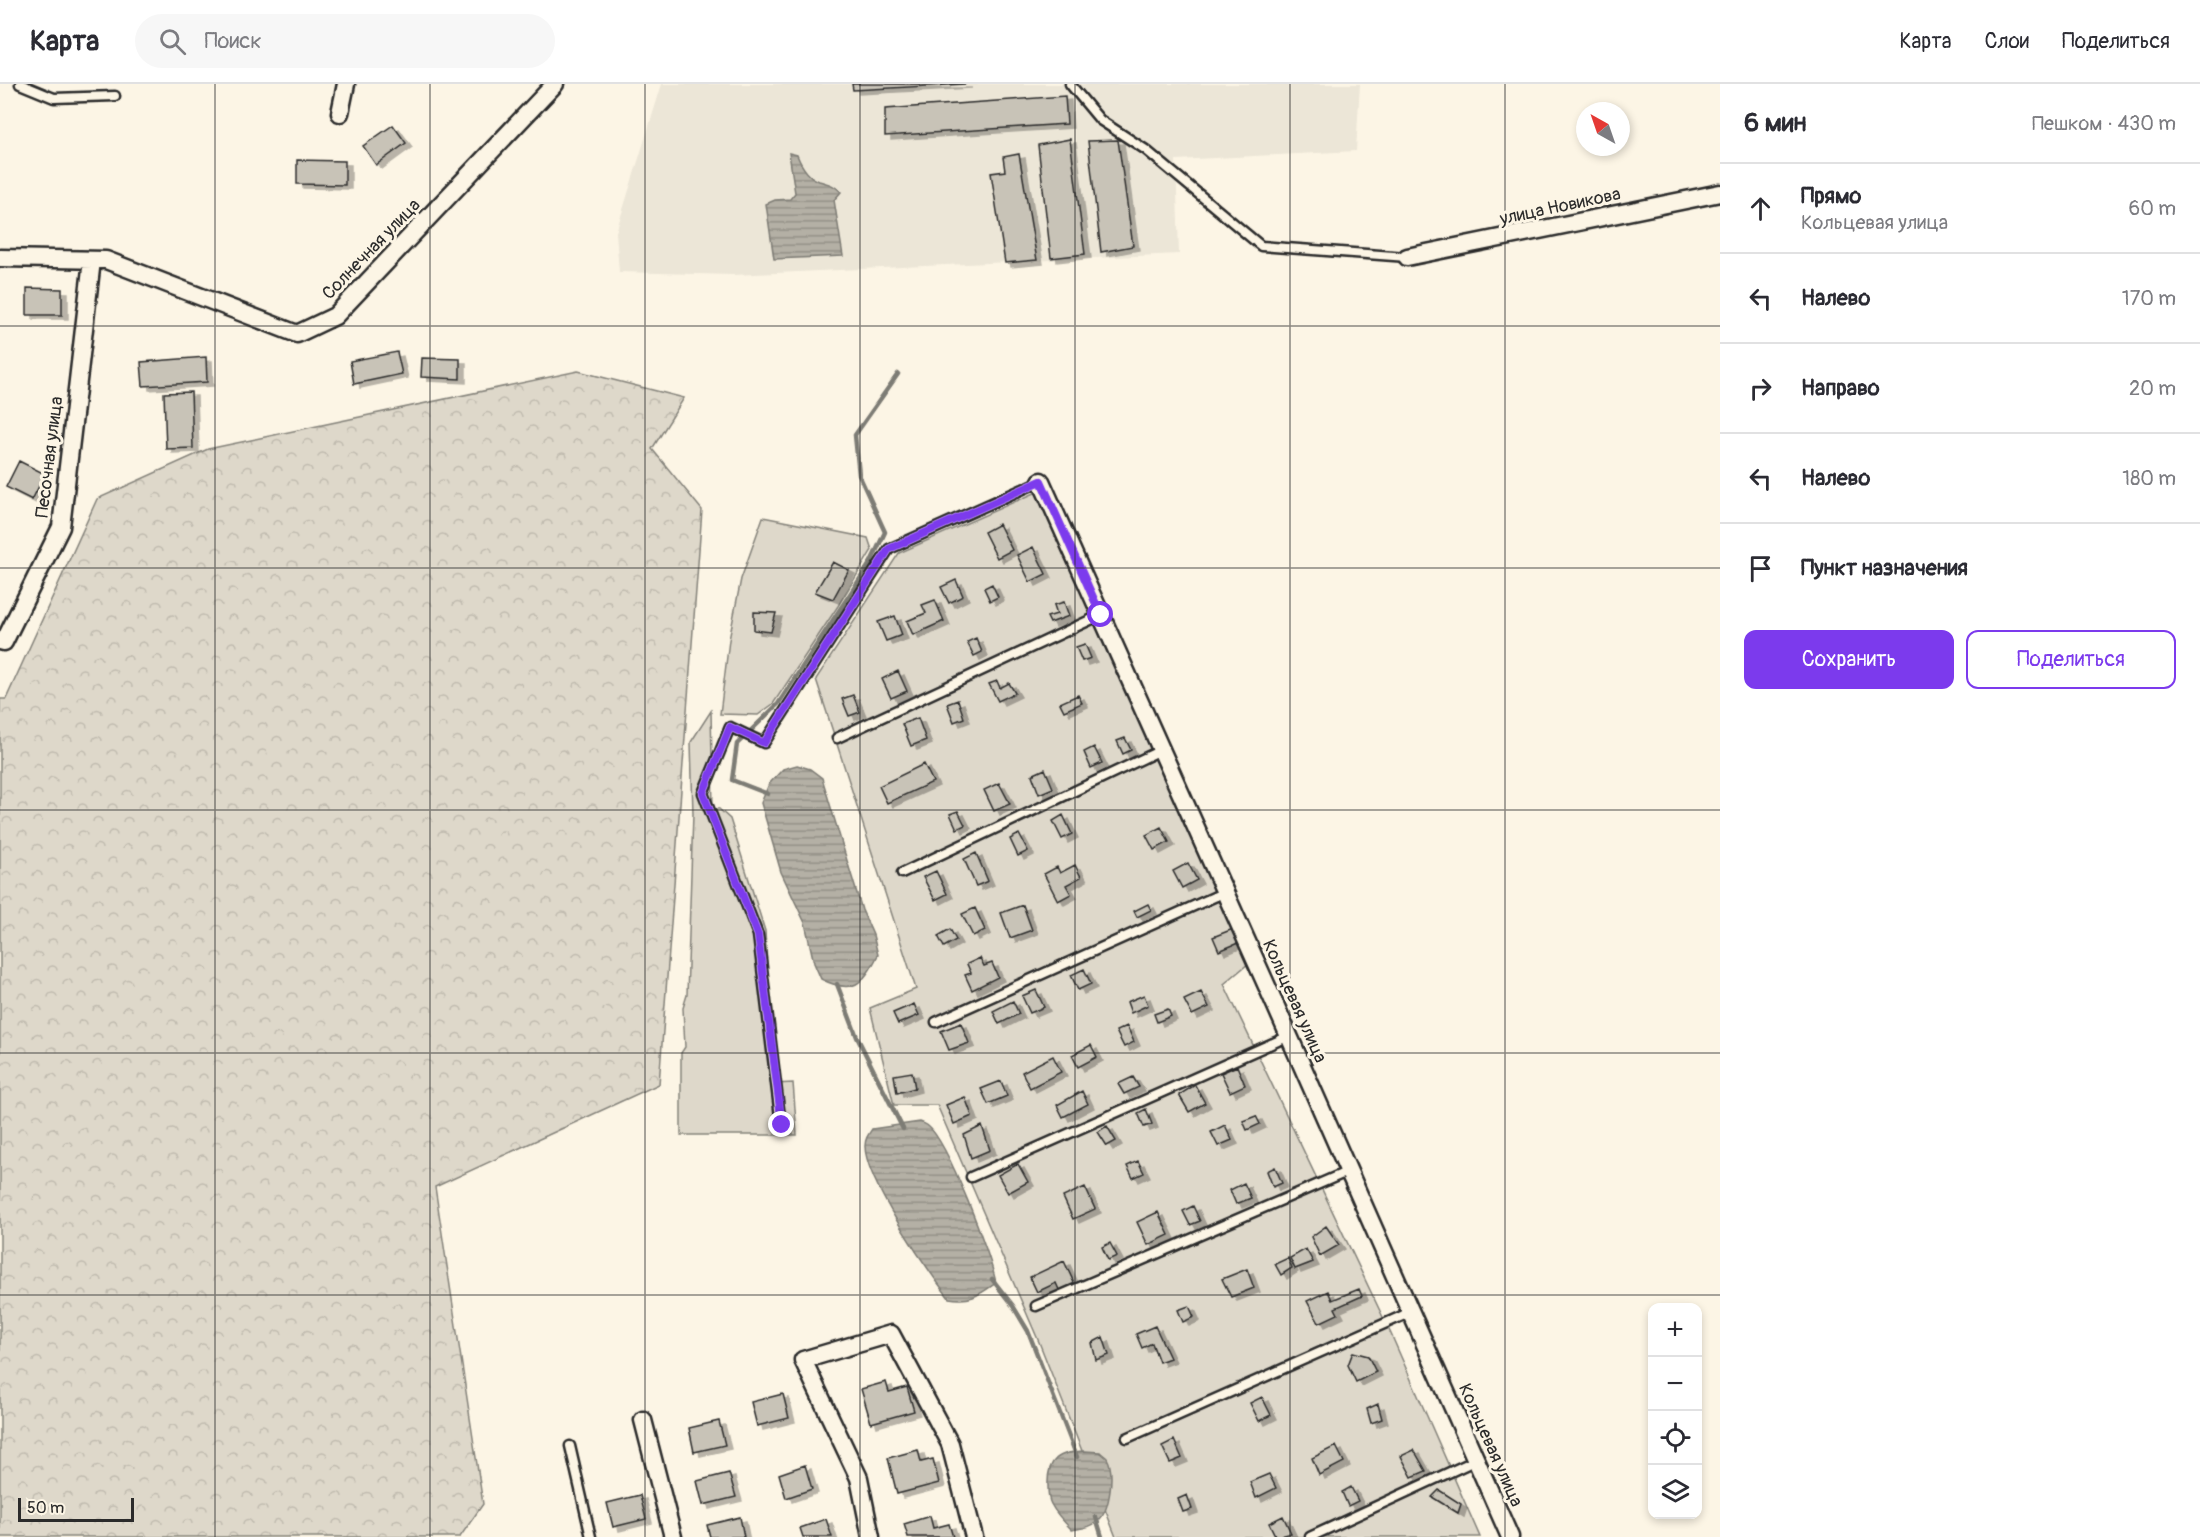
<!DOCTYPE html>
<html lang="ru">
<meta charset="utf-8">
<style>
body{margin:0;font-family:Pangolin,sans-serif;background:#f7f7f7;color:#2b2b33}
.controls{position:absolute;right:18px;bottom:18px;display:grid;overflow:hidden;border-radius:12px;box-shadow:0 3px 9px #0003}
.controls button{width:54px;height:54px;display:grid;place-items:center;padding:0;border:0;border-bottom:2px solid #e1e1e2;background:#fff;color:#2b2b33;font:30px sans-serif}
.compass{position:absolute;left:1576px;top:18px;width:54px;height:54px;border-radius:50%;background:#fff;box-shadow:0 3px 9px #0003;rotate:320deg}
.scale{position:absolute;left:18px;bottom:15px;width:116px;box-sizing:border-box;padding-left:6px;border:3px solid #2b2b2b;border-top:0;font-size:16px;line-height:21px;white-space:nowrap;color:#2b2b2b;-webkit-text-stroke:4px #fcf5e5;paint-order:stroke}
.stop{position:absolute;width:18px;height:18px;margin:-14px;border:4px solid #7c3aed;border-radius:50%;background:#fff}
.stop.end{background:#7c3aed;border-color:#fff;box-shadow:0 2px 6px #0008}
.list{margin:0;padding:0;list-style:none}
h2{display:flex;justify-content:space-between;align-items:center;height:78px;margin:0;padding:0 24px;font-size:26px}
h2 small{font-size:20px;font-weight:400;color:#7c7c81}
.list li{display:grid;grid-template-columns:39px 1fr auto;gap:18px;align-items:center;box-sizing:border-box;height:90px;padding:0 24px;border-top:2px solid #e1e1e2}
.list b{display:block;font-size:22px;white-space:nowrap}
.list p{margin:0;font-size:20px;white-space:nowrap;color:#7c7c81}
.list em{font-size:20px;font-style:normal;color:#7c7c81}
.actions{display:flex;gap:12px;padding:18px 24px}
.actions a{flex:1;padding:14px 0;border:2px solid #7c3aed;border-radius:12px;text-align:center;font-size:21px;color:#7c3aed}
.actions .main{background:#7c3aed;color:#fff}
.icon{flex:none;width:33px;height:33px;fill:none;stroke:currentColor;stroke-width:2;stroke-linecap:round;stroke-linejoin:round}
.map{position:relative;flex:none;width:1720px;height:1453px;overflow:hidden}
header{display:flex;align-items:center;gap:36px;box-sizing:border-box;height:84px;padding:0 30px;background:#fff;border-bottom:2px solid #e1e1e2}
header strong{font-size:28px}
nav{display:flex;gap:33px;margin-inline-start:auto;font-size:21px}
.search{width:420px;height:54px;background:#f7f7f7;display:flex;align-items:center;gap:15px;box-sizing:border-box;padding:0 21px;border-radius:33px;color:#7c7c81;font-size:22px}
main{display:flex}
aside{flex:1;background:#fff}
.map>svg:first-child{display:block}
.built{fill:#ece6d7}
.forest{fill:url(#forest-crowns);stroke:#84827a;stroke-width:1.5}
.garden{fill:#ded8ca;stroke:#84827a;stroke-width:1.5}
.water{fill:url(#water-rules);stroke:#7d7b74;stroke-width:1.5}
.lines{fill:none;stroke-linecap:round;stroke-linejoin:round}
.stream{stroke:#7d7b74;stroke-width:4.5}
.building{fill:#c8c3b7;stroke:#2b2b2b;stroke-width:1.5;filter:url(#shadow)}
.lane-casing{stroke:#2b2b2b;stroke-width:13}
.street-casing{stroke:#2b2b2b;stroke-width:21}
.lane{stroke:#fcf5e5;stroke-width:8}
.street{stroke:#fcf5e5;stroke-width:16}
.route{stroke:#7c3aed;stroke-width:8}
.grid{fill:none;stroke:#2b2b2b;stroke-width:1.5;stroke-opacity:0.55}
.labels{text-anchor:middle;stroke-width:6;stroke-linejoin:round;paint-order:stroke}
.street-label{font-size:18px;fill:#2b2b2b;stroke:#fcf5e5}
</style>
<header>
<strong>Карта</strong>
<div class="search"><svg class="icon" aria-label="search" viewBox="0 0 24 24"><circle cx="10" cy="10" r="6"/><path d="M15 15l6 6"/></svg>Поиск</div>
<nav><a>Карта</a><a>Слои</a><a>Поделиться</a></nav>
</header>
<main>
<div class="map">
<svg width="1720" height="1453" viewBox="0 0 1720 1453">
<defs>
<pattern id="forest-crowns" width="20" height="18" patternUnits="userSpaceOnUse" patternTransform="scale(1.5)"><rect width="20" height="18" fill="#ded8ca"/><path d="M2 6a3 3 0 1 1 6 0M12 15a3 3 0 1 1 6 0" fill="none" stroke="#bfbaae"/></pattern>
<pattern id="water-rules" width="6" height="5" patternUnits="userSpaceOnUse" patternTransform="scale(1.5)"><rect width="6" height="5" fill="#b4b0a5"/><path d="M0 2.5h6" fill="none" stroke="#938f87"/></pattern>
<filter id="shadow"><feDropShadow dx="6" dy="4" stdDeviation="0" flood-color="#0004"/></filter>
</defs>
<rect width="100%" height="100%" fill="#fcf5e5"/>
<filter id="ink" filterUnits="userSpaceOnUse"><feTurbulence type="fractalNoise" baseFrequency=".0167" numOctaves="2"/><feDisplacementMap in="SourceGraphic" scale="12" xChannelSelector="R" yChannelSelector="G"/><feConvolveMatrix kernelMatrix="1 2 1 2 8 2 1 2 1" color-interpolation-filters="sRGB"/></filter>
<g filter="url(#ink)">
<path class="built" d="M662,0H1360L1356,67L1176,76L1179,170L733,191L619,188L616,148Z"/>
<path class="forest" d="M578,287L684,314L652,365L702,426L659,1000L435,1103L483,1420L460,1453H0V615H6L97,415L208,365Z"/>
<path class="garden" d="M1037,408L1249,879L1224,900L1391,1250L1480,1453H1116L1039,1258L937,1021H894L870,924L916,905L816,595L899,469Z
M763,433L868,454L872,466L838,522L773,620L758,631L720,630L729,556L741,495Z
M711,627L713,725H719L730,735L765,847L774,1000L793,999L797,1051H681V969L685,963L683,924L687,911L693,730L691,658Z"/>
<path class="water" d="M789,69L797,71C801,81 808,93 819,97C829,100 833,100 841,108L834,116L843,172L774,175L766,120L775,116L790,115L795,109Z
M797,681L810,685L822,694L862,826L873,851L878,871C863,901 853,911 821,895L814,879L805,839L781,788L761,719L769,700L783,685Z
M920,1038C921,1038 927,1041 928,1042C948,1058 991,1172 996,1199C979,1211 971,1218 949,1214C927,1185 865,1096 865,1062C865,1055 868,1051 872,1045Z
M1085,1367L1100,1368C1102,1370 1105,1372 1107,1374C1115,1388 1110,1427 1098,1437C1090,1444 1082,1444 1072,1446C1064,1438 1056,1430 1051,1420C1048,1415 1048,1408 1048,1402C1047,1374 1059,1368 1085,1367Z"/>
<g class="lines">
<path class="stream" d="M768,710L732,696L737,660L778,620L871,478L885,448L859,391L855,351L898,290
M837,900L857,953L903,1045
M992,1195L1013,1222L1028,1247L1077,1373
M1096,1433L1102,1453"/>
</g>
<path class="building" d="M852,0H966L853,6Z
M1065,12L1067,40L885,52V25Z
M393,41L406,59L376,81L363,62Z
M1070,55L1085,170L1051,174L1038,61Z
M1118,56L1133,162L1101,168L1088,57Z
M1019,70L1037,176L1005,179L991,89L1005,87L1003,73Z
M297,76L345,77V101L297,100Z
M27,204L62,205V231H27Z
M397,268L402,290L354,300L350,277Z
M206,273L207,298L143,302L141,278Z
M422,274L460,275V295L421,293Z
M191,308L193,364L166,365L164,309Z
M19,377L45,390L32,416L6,403Z
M999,440L1012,466L997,474L984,448Z
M1033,463L1046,490L1030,498L1017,471Z
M833,478L849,486L833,515L815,508Z
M956,496L963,512L949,519L941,503Z
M992,500L998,513L990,517L984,504Z
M935,516L944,537L913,551L907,537L926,529L922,521Z
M1064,518L1069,532L1050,539L1047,533L1057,530L1054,521Z
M754,528L776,529L771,548L754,546Z
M895,532L902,551L886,557L878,538Z
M976,554L982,568L974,572L967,558Z
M1085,560L1091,574L1082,577L1076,563Z
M898,587L907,607L891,614L882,595Z
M997,597L1000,604L1009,599L1015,609L998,617L989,600Z
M853,611L860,628L849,632L842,615Z
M1078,611L1082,619L1064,627L1060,619Z
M958,616L964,634L954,638L947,620Z
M918,634L926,656L911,662L902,640Z
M1125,654L1131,666L1123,670L1117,657Z
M1094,663L1102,679L1091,684L1084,668Z
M924,680L933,698L887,719L879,702Z
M1045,685L1053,704L1039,710L1032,691Z
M999,699L1010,720L994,727L984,706Z
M958,727L965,741L957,745L950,730Z
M1063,731L1072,750L1062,755L1053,737Z
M1161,743L1169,758L1154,766L1146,751Z
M1019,750L1028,767L1018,772L1010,755Z
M976,769L988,797L976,802L964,775Z
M1188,779L1197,796L1182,804L1173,787Z
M1075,781L1081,793L1066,801L1071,810L1058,817L1044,790L1057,783L1060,789Z
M936,787L947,810L935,816L923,793Z
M1148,820L1151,826L1137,833L1134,827Z
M1023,821L1032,846L1010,854L1001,829Z
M975,824L985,846L973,852L962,830Z
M950,845L956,856L944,863L938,852Z
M1233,845L1238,859L1219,867L1213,853Z
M980,874L984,882L992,879L998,893L972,906L965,891L971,889L967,880Z
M1084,885L1091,900L1078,906L1071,891Z
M1036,906L1044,923L1030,929L1022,912Z
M1201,908L1209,923L1192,931L1184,916Z
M1144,911L1148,921L1131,929L1127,918Z
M1013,917L1019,930L999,940L993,927Z
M914,920L919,931L898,940L893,929Z
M1168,925L1171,932L1157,938L1154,930Z
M961,939L969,959L949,966L941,947Z
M1127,942L1134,958L1124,963L1116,947Z
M1091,961L1097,973L1078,983L1072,971Z
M1053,972L1061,988L1030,1004L1022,988Z
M1237,982L1245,1001L1230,1008L1221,989Z
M912,988L915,1004L897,1009L894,991Z
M1133,993L1139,1003L1124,1010L1118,1000Z
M1001,997L1007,1012L988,1020L981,1005Z
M1195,1001L1205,1019L1189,1028L1179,1011Z
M1082,1007L1088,1020L1063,1033L1057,1021Z
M965,1013L972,1032L954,1040L946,1021Z
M1146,1025L1152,1040L1144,1043L1138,1029Z
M1256,1032L1260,1040L1247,1046L1243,1037Z
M1225,1041L1232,1056L1218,1062L1211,1048Z
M982,1042L990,1066L971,1074L964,1051Z
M1107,1042L1116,1057L1107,1062L1098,1048Z
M1138,1077L1144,1089L1133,1094L1127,1082Z
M1018,1080L1028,1098L1008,1109L998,1091Z
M1275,1083L1282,1099L1273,1103L1267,1087Z
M1244,1099L1251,1114L1236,1120L1230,1106Z
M1085,1103L1095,1125L1073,1135L1063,1113Z
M1193,1122L1200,1137L1190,1141L1183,1127Z
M1158,1128L1169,1151L1148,1161L1137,1138Z
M1326,1142L1339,1161L1320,1172L1311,1153Z
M1110,1159L1117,1172L1108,1176L1102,1163Z
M1306,1165L1313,1178L1295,1185L1290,1174Z
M1288,1174L1292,1184L1281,1191L1275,1180Z
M1064,1177L1075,1201L1060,1208L1056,1199L1037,1208L1030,1193Z
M1247,1185L1254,1204L1231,1213L1222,1195Z
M1359,1205L1362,1212L1335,1224L1338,1230L1319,1239L1307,1217L1328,1207L1332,1216Z
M1189,1222L1194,1233L1183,1238L1178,1226Z
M1155,1242L1170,1274L1159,1278L1152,1259L1142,1264L1136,1250Z
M1103,1253L1109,1271L1096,1276L1092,1259Z
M1353,1268L1368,1272L1376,1288L1356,1298L1348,1281Z
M886,1298L889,1308L907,1303L914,1327L871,1339L861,1305Z
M783,1310L789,1334L757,1342L751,1318Z
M1262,1313L1271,1331L1259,1337L1250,1319Z
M1378,1320L1382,1335L1371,1339L1367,1325Z
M719,1337L725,1361L694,1368L689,1344Z
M1174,1356L1182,1374L1170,1379L1162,1362Z
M1336,1362L1344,1378L1319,1391L1312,1374Z
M918,1366L921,1378L933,1375L939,1399L897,1410L888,1374Z
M1414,1366L1426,1387L1412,1393L1401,1372Z
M805,1381L812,1405L786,1414L779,1390Z
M729,1389L736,1413L703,1421L697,1397Z
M1269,1390L1276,1404L1256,1414L1250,1398Z
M1351,1403L1358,1417L1348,1422L1342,1408Z
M1439,1406L1461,1420L1458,1429L1432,1413Z
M640,1411L646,1435L613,1443L607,1419Z
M1187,1411L1192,1425L1183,1428L1178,1415Z
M930,1432L933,1444L949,1440L953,1453H908L904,1440Z
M1283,1432L1291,1449L1276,1453L1269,1439Z
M740,1433L744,1453H710L707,1441Z
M826,1435L832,1453H803L800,1444Z"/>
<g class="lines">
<g class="lane-casing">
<path id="lane" d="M20,0L54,14L115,12
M1070,0L1100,36L1146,66L1261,162L1407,173
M837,654L1101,531
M902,789L1161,666
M936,938L1225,808
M781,1041L758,851L703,709L730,643L764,659L889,465L1041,397
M971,1093L1289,952
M1036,1222L1349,1087
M1127,1354L1411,1228
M570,1362L591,1453
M1310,1453L1476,1376"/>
</g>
<g class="street-casing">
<path id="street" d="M340,29L346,0
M1407,173L1720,109
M0,174L106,176L297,250L335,232L555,0
M1041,397L1270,909L1510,1453
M0,557L4,558L61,443L92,176
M643,1336L673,1453
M871,1453L859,1394L803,1276L891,1250L950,1360L974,1453"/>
</g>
<use href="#lane" class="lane"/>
<use href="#street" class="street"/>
</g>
</g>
<g class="lines" filter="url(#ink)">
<path class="route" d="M782,1041L758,851L703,709L730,643L764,659L889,465L1041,397L1101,531"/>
</g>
<path class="grid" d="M215,0V1453M430,0V1453M645,0V1453M860,0V1453M1075,0V1453M1290,0V1453M1505,0V1453M0,242H1720M0,484H1720M0,726H1720M0,969H1720M0,1211H1720"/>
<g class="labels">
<g class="street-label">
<text transform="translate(1560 122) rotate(-12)" y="6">улица Новикова</text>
<text transform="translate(371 165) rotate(-46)" y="6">Солнечная улица</text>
<text transform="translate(49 373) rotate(-83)" y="6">Песочная улица</text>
<text transform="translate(1295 917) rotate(66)" y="6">Кольцевая улица</text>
<text transform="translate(1491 1361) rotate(66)" y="6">Кольцевая улица</text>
</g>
</g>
</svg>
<div class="controls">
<button>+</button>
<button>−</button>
<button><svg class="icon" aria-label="locate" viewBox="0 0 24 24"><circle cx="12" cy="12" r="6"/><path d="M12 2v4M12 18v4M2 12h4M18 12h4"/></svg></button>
<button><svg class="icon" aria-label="layers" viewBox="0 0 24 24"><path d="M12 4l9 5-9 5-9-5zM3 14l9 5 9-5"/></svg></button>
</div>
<svg class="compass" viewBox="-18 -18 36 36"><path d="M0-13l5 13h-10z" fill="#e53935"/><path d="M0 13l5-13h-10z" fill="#7c7c81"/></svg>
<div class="scale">50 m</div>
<div class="stop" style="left:1101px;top:531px"></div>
<div class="stop end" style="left:782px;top:1041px"></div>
</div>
<aside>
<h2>6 мин<small>Пешком · 430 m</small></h2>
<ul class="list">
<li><svg class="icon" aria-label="ahead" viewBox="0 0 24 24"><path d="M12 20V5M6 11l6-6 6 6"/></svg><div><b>Прямо</b><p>Кольцевая улица</p></div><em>60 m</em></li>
<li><svg class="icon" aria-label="left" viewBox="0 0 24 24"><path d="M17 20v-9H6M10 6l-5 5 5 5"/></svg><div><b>Налево</b></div><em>170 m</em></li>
<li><svg class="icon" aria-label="right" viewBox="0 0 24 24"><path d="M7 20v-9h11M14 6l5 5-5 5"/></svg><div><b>Направо</b></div><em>20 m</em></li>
<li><svg class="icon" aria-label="left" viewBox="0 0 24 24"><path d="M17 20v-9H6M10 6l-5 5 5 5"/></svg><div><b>Налево</b></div><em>180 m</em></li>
<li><svg class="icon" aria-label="arrive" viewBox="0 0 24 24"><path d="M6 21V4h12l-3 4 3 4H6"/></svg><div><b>Пункт назначения</b></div></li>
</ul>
<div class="actions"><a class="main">Сохранить</a><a>Поделиться</a></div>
</aside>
</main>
